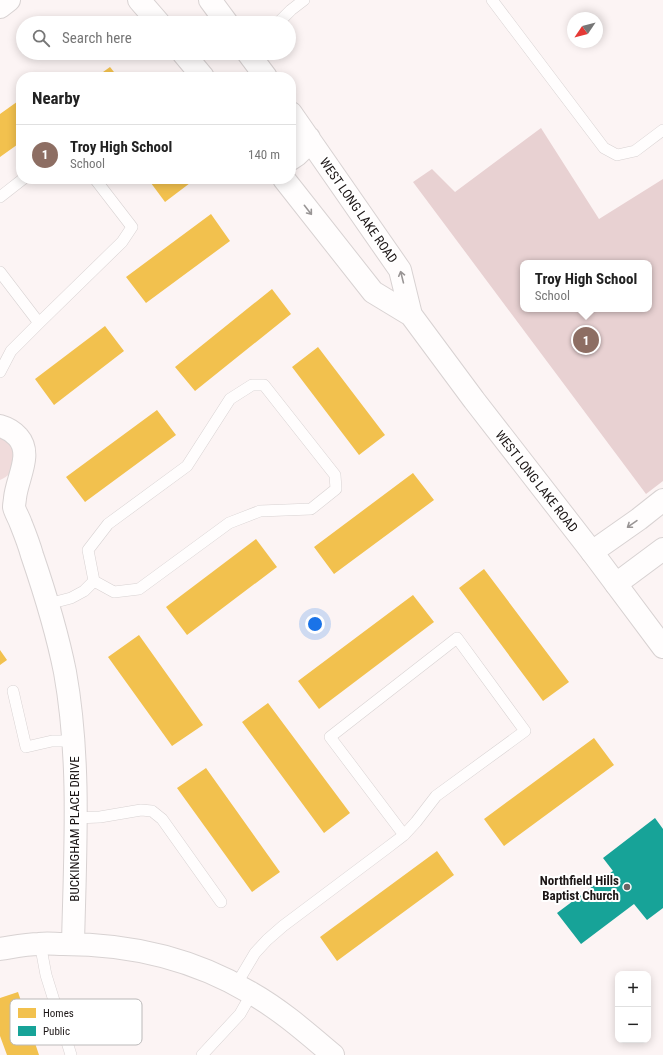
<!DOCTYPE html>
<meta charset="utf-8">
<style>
body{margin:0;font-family:"Roboto Condensed",sans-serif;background:#f6f6f6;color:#222}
.controls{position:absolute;right:12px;bottom:12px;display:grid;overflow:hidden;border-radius:8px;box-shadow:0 2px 10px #0003}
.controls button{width:36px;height:36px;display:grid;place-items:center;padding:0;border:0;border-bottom:1px solid #e0e0e0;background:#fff;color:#222;font:20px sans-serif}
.compass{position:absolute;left:567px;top:12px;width:36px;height:36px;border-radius:50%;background:#fff;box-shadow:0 2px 10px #0003;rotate:235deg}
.you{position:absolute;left:315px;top:624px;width:14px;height:14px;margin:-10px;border:3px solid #fff;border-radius:50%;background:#1a73e8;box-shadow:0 0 0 6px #1a73e833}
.badge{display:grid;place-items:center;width:26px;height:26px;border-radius:50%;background:#ea580c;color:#fff;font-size:13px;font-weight:700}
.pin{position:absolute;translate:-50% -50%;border:2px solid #fff;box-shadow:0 1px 4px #0006}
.popup{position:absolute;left:520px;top:260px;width:132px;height:52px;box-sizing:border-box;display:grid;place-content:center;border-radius:8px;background:#fff;filter:drop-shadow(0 1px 3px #0005);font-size:13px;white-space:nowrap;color:#767676}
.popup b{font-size:15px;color:#222}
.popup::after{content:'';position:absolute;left:50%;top:100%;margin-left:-8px;border:8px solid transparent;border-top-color:#fff}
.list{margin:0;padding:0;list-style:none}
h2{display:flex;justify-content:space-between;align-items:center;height:52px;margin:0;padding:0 16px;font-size:17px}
h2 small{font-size:13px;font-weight:400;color:#767676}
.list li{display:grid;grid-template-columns:26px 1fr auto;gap:12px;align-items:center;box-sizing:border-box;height:60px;padding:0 16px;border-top:1px solid #e0e0e0}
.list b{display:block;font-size:15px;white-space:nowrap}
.list p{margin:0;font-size:13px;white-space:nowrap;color:#767676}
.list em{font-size:13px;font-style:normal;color:#767676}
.icon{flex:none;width:22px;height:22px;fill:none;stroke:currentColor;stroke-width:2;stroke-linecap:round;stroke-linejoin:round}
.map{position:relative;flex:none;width:663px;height:1055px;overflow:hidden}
.search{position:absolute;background:#fff;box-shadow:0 2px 10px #0003;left:16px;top:16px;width:280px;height:44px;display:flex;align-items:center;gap:10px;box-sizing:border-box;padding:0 14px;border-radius:22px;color:#767676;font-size:15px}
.panel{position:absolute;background:#fff;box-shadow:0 2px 10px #0003;left:16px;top:72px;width:280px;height:112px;border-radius:16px}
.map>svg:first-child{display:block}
.green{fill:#f0dbdb}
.forest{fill:#e8d1d2;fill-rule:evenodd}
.homes{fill:#f2c14e}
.public{fill:#17a398}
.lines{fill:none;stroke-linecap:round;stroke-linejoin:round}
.lane-casing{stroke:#d8d2d2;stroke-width:12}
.street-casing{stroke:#d8d2d2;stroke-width:24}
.secondary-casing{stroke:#d8d2d2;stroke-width:24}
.lane{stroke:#fffdfd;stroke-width:11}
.street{stroke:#fffdfd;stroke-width:22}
.secondary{stroke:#fffdfd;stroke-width:22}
.oneway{stroke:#999595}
.poi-dot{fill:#6a6464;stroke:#fff;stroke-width:1.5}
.labels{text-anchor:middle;stroke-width:4;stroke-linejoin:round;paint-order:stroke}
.street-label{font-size:13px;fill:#1c1616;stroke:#fff}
.poi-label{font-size:13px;font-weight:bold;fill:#1c1616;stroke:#fff;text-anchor:end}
.key{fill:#fff;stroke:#bbb9b9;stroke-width:1}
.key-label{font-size:11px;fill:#1c1616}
</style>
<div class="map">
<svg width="663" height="1055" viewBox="0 0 663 1055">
<rect width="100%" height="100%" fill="#fcf4f4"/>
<path class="green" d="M0,437C12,443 17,449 14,463C12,472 9,476 0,480Z"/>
<path class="forest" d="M541,128L599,219L663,179V481L646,494L413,182L432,169L455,192ZM523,263H649V309H523Z"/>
<path class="homes" d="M110,67L118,77H96Z
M21,99V142L0,157V114Z
M148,179H193L194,180L165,202Z
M211,214L230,241L146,303L126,277Z
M272,289L291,314L195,391L175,367Z
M105,326L124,351L54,405L35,379Z
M318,347L385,435L359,455L292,367Z
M157,410L176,435L85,502L66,477Z
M413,473L434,500L334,574L314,547Z
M256,539L277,567L187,635L166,607Z
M484,569L569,682L543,701L459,588Z
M413,595L434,622L319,709L298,681Z
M139,635L203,725L172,746L108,657Z
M0,650L7,660L0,665Z
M268,703L350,813L324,833L242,722Z
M594,738L614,765L504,846L484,819Z
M206,768L280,872L252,892L177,788Z
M437,851L454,875L337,961L320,937Z
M18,992L39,1055H7L0,1036V998Z"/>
<path class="public" d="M655,818L663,829V908L647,920L634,904L581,944L557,913L613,871L603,858Z"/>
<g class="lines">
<g class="lane-casing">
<path id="lane" d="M492,0L604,148L617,155L635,151L663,130
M278,23L291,10L304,0
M0,197L23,179
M0,272L39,323
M0,372L11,351L39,323L122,242L132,227L95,179
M48,604L71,598L84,591L94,581L88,550L108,524L187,466L230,399L252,385H264L335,475L336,489L311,509L260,511L229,523L139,589L114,592L94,581
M13,691L26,747L52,741H73
M76,818L100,817L141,810L152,811L162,819L221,902
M40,943L46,975L71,1055
M236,985L255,953L267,940L283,926L387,848L404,835L416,822L436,796L525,731L457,638L330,737L404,835
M202,1055L240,1014L252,993"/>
</g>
<g class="street-casing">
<path id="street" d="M0,7L9,0
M0,426C7,428 13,431 18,437C33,454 17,478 15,498C15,500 14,504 14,507C15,512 19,518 21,524C25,534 29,544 32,555C45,593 57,632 65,672C81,761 75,853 73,944
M592,552L639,519L663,500
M616,584L663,549
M0,949C13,947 26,944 39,944C47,943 55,944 63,944C129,944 194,959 251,993C281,1010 307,1033 333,1055"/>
</g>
<g class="secondary-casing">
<path id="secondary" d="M139,0L159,23
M210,0L227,23
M183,53L203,77
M248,53L266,77
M291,113L400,270L411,315
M291,159C300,154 305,148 309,138
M284,179L373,292L411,315L474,400L592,552L663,647"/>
</g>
<use href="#lane" class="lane"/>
<use href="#street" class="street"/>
<use href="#secondary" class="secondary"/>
</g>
<defs><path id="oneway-shaft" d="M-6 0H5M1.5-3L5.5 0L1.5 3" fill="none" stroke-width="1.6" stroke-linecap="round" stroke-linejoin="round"/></defs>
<g class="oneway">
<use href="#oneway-shaft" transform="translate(308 210) rotate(52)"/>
<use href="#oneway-shaft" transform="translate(402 277) rotate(-104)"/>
<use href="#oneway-shaft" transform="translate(632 524) rotate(145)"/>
</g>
<circle class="poi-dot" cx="627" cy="887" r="4"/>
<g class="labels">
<g class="street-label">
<text transform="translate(359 210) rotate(55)" y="5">WEST LONG LAKE ROAD</text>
<text transform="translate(537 481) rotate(52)" y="5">WEST LONG LAKE ROAD</text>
<text transform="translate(74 829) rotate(-90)" y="5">BUCKINGHAM PLACE DRIVE</text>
</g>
<g class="poi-label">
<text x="619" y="885">Northfield Hills<tspan x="619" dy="15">Baptist Church</tspan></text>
</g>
</g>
<rect x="10" y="999" width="132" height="46" rx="6" class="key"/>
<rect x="18" y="1008" width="18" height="10" fill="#f2c14e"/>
<rect x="18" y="1026" width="18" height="10" fill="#17a398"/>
<g class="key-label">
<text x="43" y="1017">Homes</text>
<text x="43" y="1035">Public</text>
</g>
</svg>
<div class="controls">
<button>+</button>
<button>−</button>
</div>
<svg class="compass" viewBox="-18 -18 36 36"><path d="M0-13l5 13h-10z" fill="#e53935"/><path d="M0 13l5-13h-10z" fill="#767676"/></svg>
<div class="you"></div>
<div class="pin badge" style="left:586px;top:340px;background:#8d6e63">1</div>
<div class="popup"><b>Troy High School</b>School</div>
<div class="search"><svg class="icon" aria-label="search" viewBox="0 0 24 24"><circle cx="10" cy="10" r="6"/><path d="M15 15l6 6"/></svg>Search here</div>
<section class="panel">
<h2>Nearby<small></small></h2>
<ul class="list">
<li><span class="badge" style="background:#8d6e63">1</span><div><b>Troy High School</b><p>School</p></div><em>140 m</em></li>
</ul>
</section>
</div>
